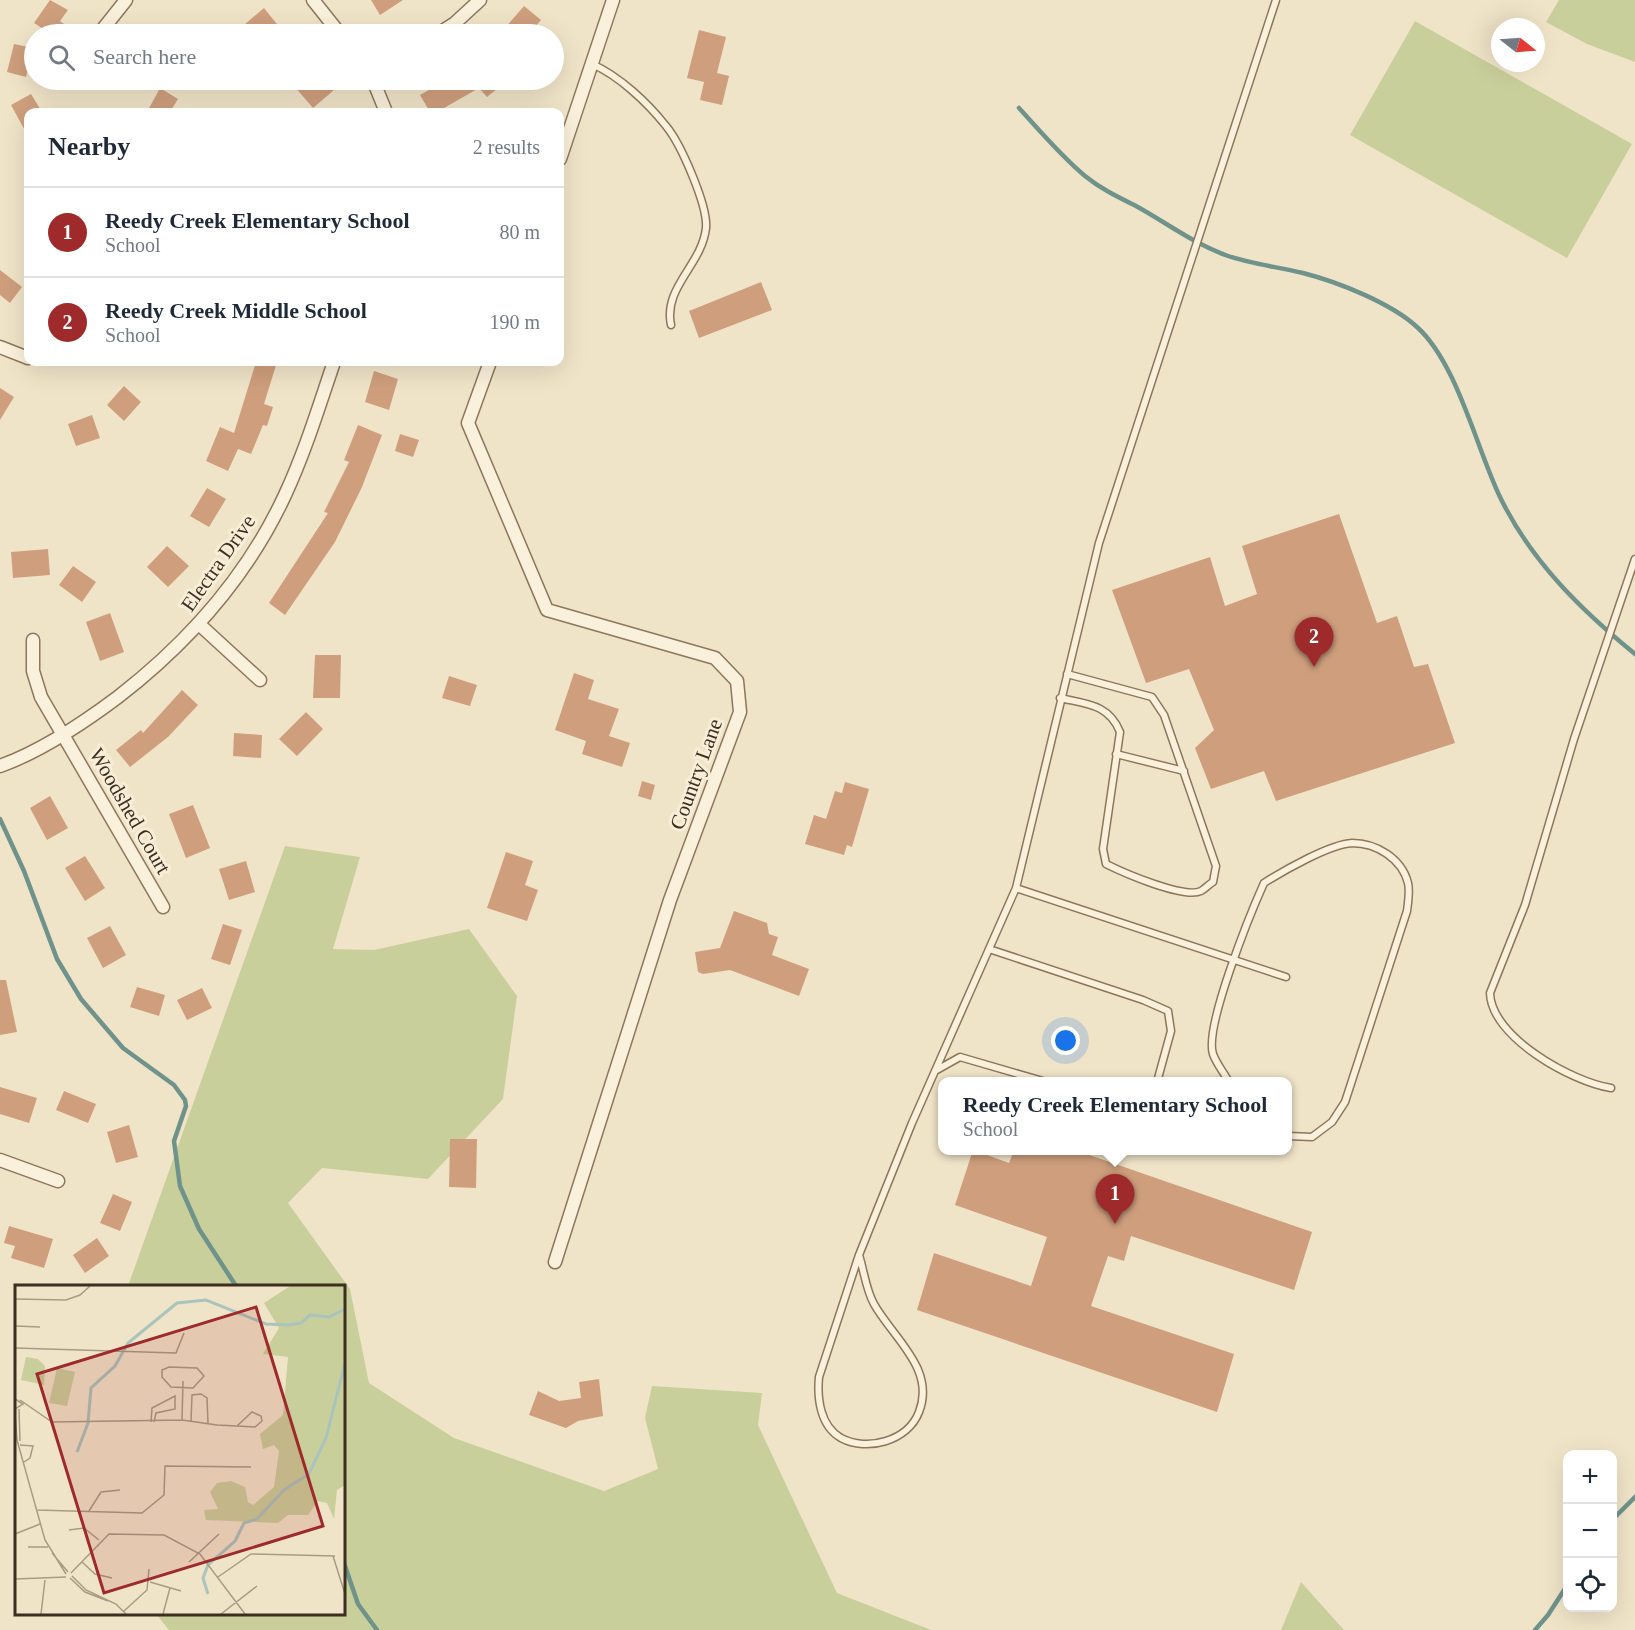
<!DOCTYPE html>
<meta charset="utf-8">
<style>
body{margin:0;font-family:Georgia,serif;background:#f2f2f3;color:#1f2937}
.controls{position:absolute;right:18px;bottom:18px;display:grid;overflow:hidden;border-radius:12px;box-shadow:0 6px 24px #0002}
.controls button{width:54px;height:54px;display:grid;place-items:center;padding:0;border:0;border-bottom:2px solid #e0e1e3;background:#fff;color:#1f2937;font:30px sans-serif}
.compass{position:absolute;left:1491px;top:18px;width:54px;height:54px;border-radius:50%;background:#fff;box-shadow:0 6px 24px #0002;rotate:107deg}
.you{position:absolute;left:1066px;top:1041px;width:21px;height:21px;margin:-15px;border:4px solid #fff;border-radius:50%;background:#1a73e8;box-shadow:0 0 0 9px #1a73e833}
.badge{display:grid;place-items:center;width:39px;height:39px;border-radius:50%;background:#9e2a2b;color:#fff;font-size:20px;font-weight:700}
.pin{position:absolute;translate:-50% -50px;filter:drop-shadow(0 2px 3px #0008)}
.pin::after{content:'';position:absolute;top:32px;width:21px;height:18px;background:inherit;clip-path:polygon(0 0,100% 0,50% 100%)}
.popup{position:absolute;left:938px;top:1077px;width:354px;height:78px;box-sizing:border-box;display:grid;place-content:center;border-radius:12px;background:#fff;filter:drop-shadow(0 2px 4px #0005);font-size:20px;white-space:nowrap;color:#747a83}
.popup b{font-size:22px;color:#1f2937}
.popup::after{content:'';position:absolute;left:50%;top:100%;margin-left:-12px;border:12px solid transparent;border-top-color:#fff}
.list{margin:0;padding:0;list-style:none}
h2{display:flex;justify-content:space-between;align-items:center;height:78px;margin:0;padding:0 24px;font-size:26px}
h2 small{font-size:20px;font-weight:400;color:#747a83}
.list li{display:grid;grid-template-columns:39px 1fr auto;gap:18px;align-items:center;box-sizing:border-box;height:90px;padding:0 24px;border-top:2px solid #e0e1e3}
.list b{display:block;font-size:22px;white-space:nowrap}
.list p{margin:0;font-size:20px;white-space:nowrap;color:#747a83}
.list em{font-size:20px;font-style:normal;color:#747a83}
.icon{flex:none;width:33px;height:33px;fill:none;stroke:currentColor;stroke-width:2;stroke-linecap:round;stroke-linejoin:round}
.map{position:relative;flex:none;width:1635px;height:1630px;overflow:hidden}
.search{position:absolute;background:#fff;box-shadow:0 6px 24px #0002;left:24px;top:24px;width:540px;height:66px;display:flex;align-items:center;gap:15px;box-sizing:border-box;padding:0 21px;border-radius:33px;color:#747a83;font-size:22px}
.panel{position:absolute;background:#fff;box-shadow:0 6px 24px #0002;left:24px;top:108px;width:540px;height:258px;border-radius:12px}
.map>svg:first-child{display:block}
.green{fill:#c9cf9b}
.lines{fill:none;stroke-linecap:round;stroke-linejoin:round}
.stream{stroke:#6f938a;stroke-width:4.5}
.building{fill:#cf9f7d}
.service-casing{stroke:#8d765c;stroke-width:9}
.minor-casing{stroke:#8d765c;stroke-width:15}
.service{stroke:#faf1dc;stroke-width:6}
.minor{stroke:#faf1dc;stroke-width:12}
.labels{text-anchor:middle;stroke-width:6;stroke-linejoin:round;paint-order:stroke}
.street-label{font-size:21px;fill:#3d2e20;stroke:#f7eed8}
.inset-river{fill:none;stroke:#a9c4bc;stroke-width:3}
.inset-road{fill:none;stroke:#a89b85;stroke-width:1.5}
.view{fill:#9e2a2b;fill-opacity:0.15;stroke:#9e2a2b;stroke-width:3}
.inset-edge{fill:none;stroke:#3d2e20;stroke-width:3}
</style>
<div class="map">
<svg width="1635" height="1630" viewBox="0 0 1635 1630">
<rect width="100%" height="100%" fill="#f0e4c8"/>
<path class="green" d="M1559,0H1635V62L1587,44L1546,22Z
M1415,21L1632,144L1567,258L1350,135Z
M285,846L360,857L333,949L374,950L469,929L517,996L503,1099L428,1179L322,1168L288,1203L350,1289L369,1383L454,1438L604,1491L658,1469L645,1418L652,1386L762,1393L758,1425L837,1593L931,1630H169L156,1614H344V1286H128Z
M1301,1582L1344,1630H1281Z"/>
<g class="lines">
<path class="stream" d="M1019,108C1040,131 1061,156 1085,176C1101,189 1118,197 1136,206C1167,223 1194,244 1228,256C1252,264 1278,267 1303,273C1338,282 1391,303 1417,327C1457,363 1476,447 1500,497C1531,561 1581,610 1635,654
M0,819L24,871L57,959L81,999L123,1048L174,1085L185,1100L186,1106L174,1141L180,1186L199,1229L236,1286
M1612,1520L1635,1497
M344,1563L358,1604L377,1630
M1535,1630L1548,1615L1568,1584"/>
</g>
<path class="building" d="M50,0L68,10L60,21L64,24L56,34H51L34,23Z
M371,0H403L380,15Z
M524,6L541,20L529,34H513L505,28Z
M264,8L285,34H254L245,24Z
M699,30L726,37L717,73L729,76L722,105L700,100L704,82L687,78Z
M14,44L33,48L26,77L7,72Z
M289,80H325L334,90L313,108Z
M446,80H508L487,97L479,88L437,112H430L420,95Z
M160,88L178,99L170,112H147Z
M31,94L42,112H28V136L11,105Z
M0,270L22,287L10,303L0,295Z
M761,282L772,310L699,338L689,311Z
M256,362H277L264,404L273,407L267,426L263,425L251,454L238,449L228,471L206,461L220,427L234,433Z
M374,371L398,379L389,410L365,402Z
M124,386L141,402L124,421L107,405Z
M0,388L14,397L0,420Z
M92,415L100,438L76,446L68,424Z
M358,425L382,435L362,487L335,542L285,615L269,603L328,513L324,512L349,462L344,460Z
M400,434L419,440L413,457L395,451Z
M207,488L226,499L209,527L190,516Z
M1339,514L1377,623L1397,616L1414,667L1428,664L1455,743L1276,801L1264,771L1211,789L1195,748L1214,730L1189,669L1146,683L1112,590L1210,557L1225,606L1257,594L1242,546Z
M167,546L189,566L168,587L147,567Z
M48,549L50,575L13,578L11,552Z
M73,566L96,582L82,602L59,585Z
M110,613L124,652L100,661L86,622Z
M315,655H341L340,698H313Z
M574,673L594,680L588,699L619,709L609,736L630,743L622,767L582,754L586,741L555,730Z
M449,676L477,685L470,706L442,698Z
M182,690L198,705L168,737L130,767L116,750L141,730L143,733Z
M306,712L323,729L297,756L279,739Z
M234,733L262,735L261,758L233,756Z
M642,781L655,785L651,800L638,796Z
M845,782L869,789L852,847L847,845L844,855L805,844L814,815L826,819L835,791L842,793Z
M50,796L68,828L47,840L30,808Z
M193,805L210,848L186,858L169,814Z
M506,852L533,861L525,885L538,890L527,921L487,908Z
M85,856L105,888L85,901L65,868Z
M246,861L255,892L229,900L219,869Z
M734,911L767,923L769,934L778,937L772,955L809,969L799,996L730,970L703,974L698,972L695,952L720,948Z
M223,924L242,930L230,965L211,959Z
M110,926L126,955L103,968L87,938Z
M0,980H6L17,1032L0,1035Z
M137,987L165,995L159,1016L130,1007Z
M202,988L212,1008L187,1020L177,1000Z
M0,1087L37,1098L29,1123L0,1114Z
M64,1091L96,1104L88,1123L56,1110Z
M129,1125L138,1157L116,1163L107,1132Z
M450,1139H477L476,1188L449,1187Z
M973,1150L1009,1163L1014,1150H1075L1312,1232L1294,1290L1131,1236L1124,1261L1108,1256L1091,1306L1234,1354L1217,1412L917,1310L934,1253L1031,1286L1047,1237L955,1205Z
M113,1194L132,1202L120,1231L100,1223Z
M9,1226L53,1239L44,1268L11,1258L15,1246L4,1243Z
M97,1238L109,1256L85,1273L73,1255Z
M599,1379L603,1416L578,1421L566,1428L529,1415L538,1391L559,1401L581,1398L579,1382Z"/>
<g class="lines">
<g class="service-casing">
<path id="service" d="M592,64C619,76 647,102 666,126C681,144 708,206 706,228C702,265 663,287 671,325
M1060,698C1086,704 1109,704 1120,732L1103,849L1106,864C1124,873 1184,899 1201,891C1205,889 1209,884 1213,882L1216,866L1164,715L1152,697L1067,674
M1116,754L1184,771
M1016,888L1286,977
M989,949L1143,1000L1168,1011L1171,1031L1157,1082
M935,1071L960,1057L1046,1082
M1229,1082C1224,1073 1216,1063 1213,1054C1204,1027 1251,912 1264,883C1283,871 1330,844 1352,843C1377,843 1402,859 1408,883C1410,891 1408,903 1407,911L1345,1102L1332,1122L1312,1137L1288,1136
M1611,1088C1572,1082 1491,1037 1490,993L1525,905L1574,739L1635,559
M859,1255C864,1271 866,1290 874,1304C893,1338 936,1369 919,1412C908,1441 867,1452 841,1438C820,1426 817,1398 819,1377L859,1255L912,1123L1016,888L1099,543L1276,0"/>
</g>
<g class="minor-casing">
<path id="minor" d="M313,0L340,34
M99,34L126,0
M438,34L455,23L480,0
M373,80L386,112
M89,82V80
M560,159L613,0
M0,347L28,358
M490,362L468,423L547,610L715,658L737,681L740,712L670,900L555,1262
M200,625L260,680
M33,640V671L41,697L163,907
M0,766C42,751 82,724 118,697C189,642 247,577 285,495C305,452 319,406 334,362
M0,1160L58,1181"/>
</g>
<use href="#service" class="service"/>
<use href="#minor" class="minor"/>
</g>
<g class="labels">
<g class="street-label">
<text transform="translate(218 563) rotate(-55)" y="7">Electra Drive</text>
<text transform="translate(696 774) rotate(-70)" y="7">Country Lane</text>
<text transform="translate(130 811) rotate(60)" y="7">Woodshed Court</text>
</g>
</g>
<g transform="translate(15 1285)">
<rect width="330" height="330" fill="#f0e4c8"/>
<path d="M275,1H330V200L322,205L319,234L312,218L303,216L293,230H273L263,238L191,235L189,225L203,224L195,207L202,198L216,196L230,202L233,217L238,220L259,202L264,166L259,160L248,164L245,149L268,130L273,72L248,69L264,43L249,18ZM11,72L23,74L30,81L29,100L6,95ZM42,83L60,87L52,121L34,118Z" fill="#c9cf9b"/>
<path class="inset-river" d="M62,167L73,138L76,103L100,81L113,58L162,18L191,15L251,39L273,40L286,38L295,30L314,32L330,24M193,309L188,293L193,280L220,256L229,238L242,234L269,205L294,189L311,153L330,78"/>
<path class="inset-road" d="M0,14L51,15L65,10L75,1M0,41L25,42M0,63L161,68L169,48M154,82L182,83L189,91L178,103L156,102L147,92V85ZM0,114L8,119L0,124M5,115L37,137L167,135L202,140L222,141L240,142L247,136L246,131L237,127L222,141M4,124L5,156M0,128L2,155L30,255L51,289M167,135L168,96M136,137L137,123L160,111V124L141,128L139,137M176,137L177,110L186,109L192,113L193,138M5,160L18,161L15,173L9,177M21,225L127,228L149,210L150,181L236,182M74,226L86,207L105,205M54,245L69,243L84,255M0,249L25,239M13,262H33M37,268L53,287M318,271L330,309M67,277L80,289L97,293M174,277L204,249M56,288L94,249L149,250L185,269L230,329M57,291L71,305L101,319L111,329M203,292L236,269L320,271M55,293L70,307L93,316M0,294L51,292M135,297L166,306M109,326L132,305L134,284M26,329L30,295M148,329L155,303M206,329L242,301"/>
<path class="view" d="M241,22L308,241L89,308L22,89Z"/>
<rect width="330" height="330" class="inset-edge"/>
</g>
</svg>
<div class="controls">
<button>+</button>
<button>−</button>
<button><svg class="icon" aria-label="locate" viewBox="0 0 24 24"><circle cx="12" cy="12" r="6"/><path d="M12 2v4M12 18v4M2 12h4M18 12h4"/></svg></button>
</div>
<svg class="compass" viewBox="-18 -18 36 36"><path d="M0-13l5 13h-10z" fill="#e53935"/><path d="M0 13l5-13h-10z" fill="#747a83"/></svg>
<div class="you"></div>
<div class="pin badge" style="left:1115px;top:1224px">1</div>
<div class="popup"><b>Reedy Creek Elementary School</b>School</div>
<div class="pin badge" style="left:1314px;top:667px">2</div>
<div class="search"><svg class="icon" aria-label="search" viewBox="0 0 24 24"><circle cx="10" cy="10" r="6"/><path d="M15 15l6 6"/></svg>Search here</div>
<section class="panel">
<h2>Nearby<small>2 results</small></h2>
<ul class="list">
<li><span class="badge">1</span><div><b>Reedy Creek Elementary School</b><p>School</p></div><em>80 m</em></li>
<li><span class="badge">2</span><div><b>Reedy Creek Middle School</b><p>School</p></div><em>190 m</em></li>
</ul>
</section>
</div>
